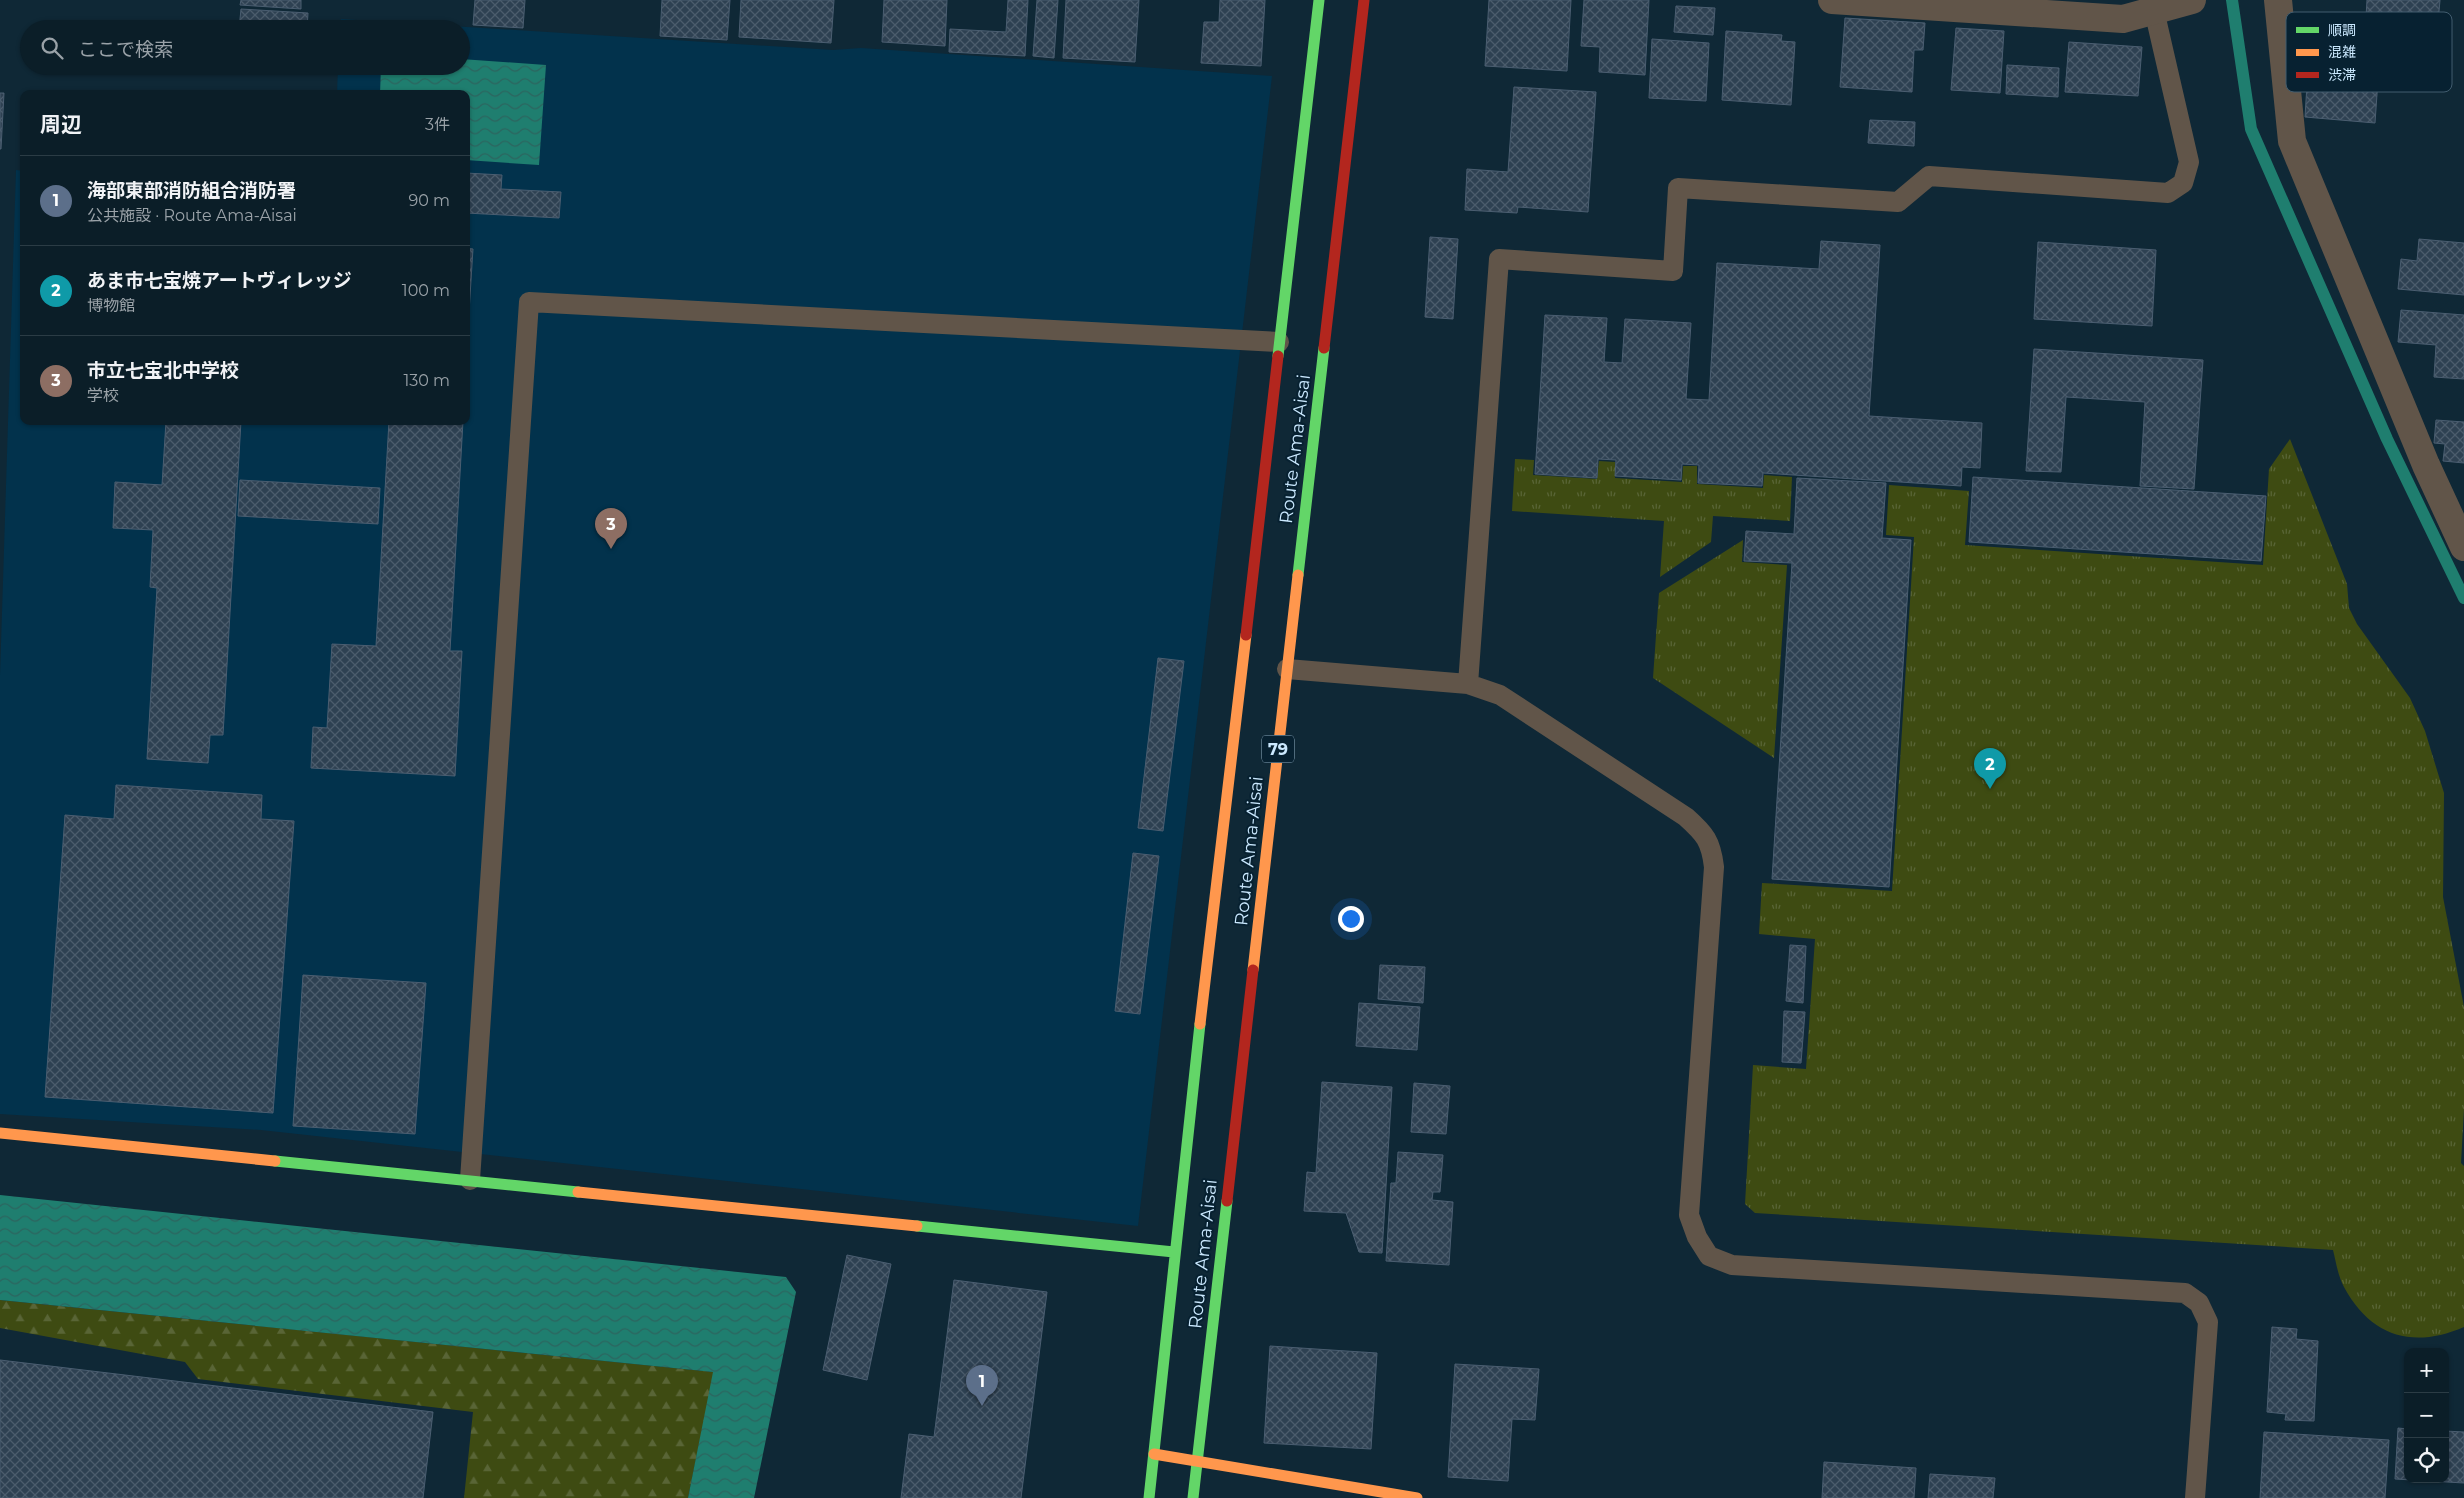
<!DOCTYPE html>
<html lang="ja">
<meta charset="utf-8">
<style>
body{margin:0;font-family:Montserrat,"Noto Sans JP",sans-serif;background:#142730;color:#f1f3f6}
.controls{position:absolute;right:15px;bottom:15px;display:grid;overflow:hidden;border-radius:10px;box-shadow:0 1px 4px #0004}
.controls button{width:45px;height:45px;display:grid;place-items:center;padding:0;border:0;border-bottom:1px solid #2b3c45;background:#0b1e28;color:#f1f3f6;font:25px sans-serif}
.you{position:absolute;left:1350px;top:918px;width:18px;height:18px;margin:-12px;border:4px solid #fff;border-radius:50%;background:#1a73e8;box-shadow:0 0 0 8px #1a73e833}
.badge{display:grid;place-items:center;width:32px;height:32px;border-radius:50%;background:#89a5b9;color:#fff;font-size:16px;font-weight:700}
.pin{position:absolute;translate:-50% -41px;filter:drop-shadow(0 1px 2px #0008)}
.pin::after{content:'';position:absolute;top:26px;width:18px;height:15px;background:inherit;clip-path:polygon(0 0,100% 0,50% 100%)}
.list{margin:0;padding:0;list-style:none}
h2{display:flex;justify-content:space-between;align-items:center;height:65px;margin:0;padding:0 20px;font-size:21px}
h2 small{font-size:16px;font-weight:400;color:#9aa2a8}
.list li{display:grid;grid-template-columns:32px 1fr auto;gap:15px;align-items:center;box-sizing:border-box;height:90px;padding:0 20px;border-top:1px solid #2b3c45}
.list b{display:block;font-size:19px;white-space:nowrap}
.list p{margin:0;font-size:16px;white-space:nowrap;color:#9aa2a8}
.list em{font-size:16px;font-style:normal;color:#9aa2a8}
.icon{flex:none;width:28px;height:28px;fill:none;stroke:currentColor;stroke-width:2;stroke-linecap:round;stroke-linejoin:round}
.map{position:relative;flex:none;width:2464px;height:1498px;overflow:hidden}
.search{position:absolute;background:#0b1e28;box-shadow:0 1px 4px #0004;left:20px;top:20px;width:450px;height:55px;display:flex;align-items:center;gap:12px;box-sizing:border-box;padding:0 18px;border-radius:28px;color:#9aa2a8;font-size:19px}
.panel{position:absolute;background:#0b1e28;box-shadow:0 1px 4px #0004;left:20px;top:90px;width:450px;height:335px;border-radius:10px}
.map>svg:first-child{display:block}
.built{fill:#02324c}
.grass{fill:url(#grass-tufts)}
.forest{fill:url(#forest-firs)}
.water{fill:url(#water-waves)}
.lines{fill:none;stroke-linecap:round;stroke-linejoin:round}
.stream{stroke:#1f7e6f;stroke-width:12}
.building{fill:url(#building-cross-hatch);stroke:#4b5e71}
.lane{stroke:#615549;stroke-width:20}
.street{stroke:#615549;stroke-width:28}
.fast{stroke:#63d668;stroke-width:11}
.slow{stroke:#ff974d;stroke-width:11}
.jam{stroke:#b3261e;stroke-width:11}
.labels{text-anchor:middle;stroke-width:4;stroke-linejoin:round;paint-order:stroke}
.shield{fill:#072131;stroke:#90adc1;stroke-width:1}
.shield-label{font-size:16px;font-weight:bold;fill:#cbe9ff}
.street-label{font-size:18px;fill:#cbe9ff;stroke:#072131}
.key{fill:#072131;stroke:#425d6f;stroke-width:1}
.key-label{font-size:14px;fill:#cbe9ff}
</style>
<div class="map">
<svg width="2464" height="1498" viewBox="0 0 2464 1498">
<defs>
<pattern id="grass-tufts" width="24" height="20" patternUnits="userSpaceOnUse" patternTransform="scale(1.25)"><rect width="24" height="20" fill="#3e4b12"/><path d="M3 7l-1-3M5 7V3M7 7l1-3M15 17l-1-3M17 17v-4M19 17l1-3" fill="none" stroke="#596536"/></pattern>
<pattern id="forest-firs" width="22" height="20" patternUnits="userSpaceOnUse" patternTransform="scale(1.25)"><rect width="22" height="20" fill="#3e4b12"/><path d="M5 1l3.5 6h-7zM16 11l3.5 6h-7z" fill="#596536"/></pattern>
<pattern id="water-waves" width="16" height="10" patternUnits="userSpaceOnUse" patternTransform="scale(1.25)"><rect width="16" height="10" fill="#1f7e6f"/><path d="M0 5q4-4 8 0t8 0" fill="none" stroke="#2c655f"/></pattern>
<pattern id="building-cross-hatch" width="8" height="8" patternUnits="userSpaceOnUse" patternTransform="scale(1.25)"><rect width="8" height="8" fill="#2e4152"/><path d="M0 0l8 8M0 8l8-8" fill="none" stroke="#4b5c6c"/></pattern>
</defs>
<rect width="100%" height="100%" fill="#0f2836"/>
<path class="built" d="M341,19L833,50L861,48L1272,76L1138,1226L261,1130L0,1114V676L16,170L24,171V421H466V94H337L338,66H461V29H341Z"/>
<path class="grass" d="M2290,439L2347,584L2349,608L2357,624L2410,698L2425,731L2444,793L2443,897L2464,1007V1109L2461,1163L2464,1166V1327C2413,1349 2371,1337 2344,1287C2338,1276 2336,1262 2333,1250L1755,1213L1745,1204L1753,1065L1806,1069L1815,939L1759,934L1762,883L1892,891L1914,537L1886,535L1889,485L1969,491L1965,545L2263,565L2269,469Z
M1515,459L1534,460L1533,475L1597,479L1599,461L1615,462V478L1682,482L1683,466H1697V484L1763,488L1764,475L1792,477L1790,521L1713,516L1711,542L1660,577L1664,521L1512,511Z
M1743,540L1742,562L1787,565L1774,758L1653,678L1659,593Z"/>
<path class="forest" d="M0,1300L714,1372L688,1498H464L473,1412L198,1379L185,1362L0,1328Z"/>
<path class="water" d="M461,59L546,65L539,165L466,160V94H380L381,66H461Z
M0,1195L786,1277L796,1292L754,1498H688L713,1372L0,1300Z"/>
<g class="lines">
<path class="stream" d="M2232,0L2251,129L2387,439L2464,598"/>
</g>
<path class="building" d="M241,0H301V9L240,5Z
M475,0H525L523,28L473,25Z
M662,0H730L727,40L660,36Z
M741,0H834L831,43L739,37Z
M884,0H947L945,46L882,42Z
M1008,0H1028L1025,56L949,52L950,29L1006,32Z
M1037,0H1058L1054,58L1033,56Z
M1066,0H1139L1135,62L1063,58Z
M1220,0H1265L1261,66L1201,63L1204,22H1219Z
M1489,0H1571L1567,71L1485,66Z
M1584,0H1649L1645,75L1599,72L1600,47L1581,46Z
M2367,0H2440L2433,82L2394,79L2398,20L2366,17Z
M1676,6L1715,8L1713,35L1674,32Z
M241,9L308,13L307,29H239Z
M1845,18L1925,23L1923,50H1914L1912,92L1840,87Z
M1956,28L2004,31L2000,93L1951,90Z
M1726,31L1782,35L1781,41L1795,42L1791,105L1722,100Z
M2301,31L2381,37L2375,123L2305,117L2308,68L2298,67Z
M1652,39L1709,43L1706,101L1649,98Z
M2069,42L2142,47L2138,96L2065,92Z
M2007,65L2059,68L2058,97L2006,94Z
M1514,87L1596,92L1588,212L1518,207L1517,213L1465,210L1467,169L1508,172Z
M0,93H4L1,149H0Z
M1870,120L1915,122L1914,146L1868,143Z
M466,173L502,175L501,189L561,192L559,218L466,213Z
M1430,237L1458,239L1453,319L1425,317Z
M2419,239L2464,243V295L2398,289L2401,259L2417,261Z
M1821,241L1880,245L1869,416L1982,423L1980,468L1962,467L1961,486L1763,473L1762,486L1698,483L1699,465L1682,464L1681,480L1615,476L1616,460L1598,459L1597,478L1535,474L1545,315L1607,318L1604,362L1622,363L1625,319L1691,323L1686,399L1709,400L1717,263L1819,269Z
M2038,242L2156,250L2152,326L2034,319Z
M466,248L473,249L466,360Z
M2401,310L2464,315V379L2434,377L2436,345L2398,342Z
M2034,349L2203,360L2194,489L2140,486L2145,402L2066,397L2061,472L2026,471Z
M2436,420L2464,422V463L2443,461L2445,444L2434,443Z
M166,421H241L223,735H210L208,763L147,759L157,588L150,587L153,530L113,528L115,482L162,485Z
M389,421H463L450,651H462L455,776L311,768L313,727L327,728L332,644L376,646Z
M1973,477L2266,496L2261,561L1969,542Z
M1797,478L1886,483L1882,538L1911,540L1889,887L1772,879L1792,563L1744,561L1746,531L1794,534Z
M240,480L380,488L378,524L238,516Z
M1158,658L1184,661L1163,831L1138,828Z
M116,785L262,795L261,819L294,821L273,1113L45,1097L65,815L114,819Z
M1133,853L1159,856L1140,1014L1115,1011Z
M1790,945L1806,946L1803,1003L1786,1001Z
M1380,965L1425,967L1423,1003L1378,999Z
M303,975L426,983L415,1134L293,1126Z
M1359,1003L1420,1007L1417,1050L1356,1046Z
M1784,1011L1805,1012L1801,1063L1782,1062Z
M1322,1082L1392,1087L1382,1253L1359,1252L1346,1213L1304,1211L1307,1172L1316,1173Z
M1414,1083L1450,1086L1446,1134L1411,1132Z
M1398,1152L1443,1155L1440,1192H1433L1432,1200L1453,1202L1449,1265L1386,1261L1391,1183H1396Z
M847,1255L891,1264L867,1380L823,1370Z
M954,1280L1047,1292L1021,1498H901L909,1434L934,1437Z
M2272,1327L2297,1329L2296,1339L2318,1341L2314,1421L2285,1420L2286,1414L2267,1412Z
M1270,1346L1377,1353L1371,1449L1264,1443Z
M0,1360L433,1412L423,1498H0Z
M1455,1364L1539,1369L1535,1420L1512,1419L1508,1481L1448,1477Z
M2398,1428L2408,1429V1479H2445V1431L2464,1432V1483L2395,1479Z
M2264,1432L2389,1440L2385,1498H2260Z
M1824,1462L1916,1468L1914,1498H1822Z
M1930,1474L1995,1478L1993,1498H1928Z"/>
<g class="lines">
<path class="lane" d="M1287,669L1468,684L1500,695L1686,817C1705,834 1711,841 1714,867L1689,1215L1697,1237L1709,1256L1732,1265L2185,1293L2199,1303L2208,1322L2195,1498
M1468,684L1499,259L1673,271L1678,188L1898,202L1929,176L2168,193L2183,183L2189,162L2154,10
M470,1180L529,302L1279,342"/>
<path class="street" d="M1832,0L2123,19L2192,0
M2278,0L2292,141L2426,465L2464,547"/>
<path class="fast" d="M1278,356L1319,0
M1298,575L1324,348
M275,1161L578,1192
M917,1226L1174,1252
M1149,1498L1200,1024
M1193,1498L1227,1201"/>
<path class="slow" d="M1253,970L1298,575
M1200,1024L1246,635
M0,1133L275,1161
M578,1192L917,1226
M1154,1454L1417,1498"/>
<path class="jam" d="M1324,348L1364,0
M1246,635L1278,356
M1227,1201L1253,970"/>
</g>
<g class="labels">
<rect class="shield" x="1262" y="735.5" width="32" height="27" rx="4"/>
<g class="shield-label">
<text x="1278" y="755">79</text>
</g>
<g class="street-label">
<text transform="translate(1295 449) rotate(-83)" y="6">Route Ama-Aisai</text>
<text transform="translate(1249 851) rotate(-84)" y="6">Route Ama-Aisai</text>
<text transform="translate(1203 1254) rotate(-84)" y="6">Route Ama-Aisai</text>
</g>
</g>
<rect x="2286" y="12" width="166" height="80" rx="8" class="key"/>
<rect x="2296" y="27" width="23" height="6" fill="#63d668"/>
<rect x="2296" y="49" width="23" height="7" fill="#ff974d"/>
<rect x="2296" y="72" width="23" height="6" fill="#b3261e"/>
<g class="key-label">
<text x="2328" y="35">順調</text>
<text x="2328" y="57">混雑</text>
<text x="2328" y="80">渋滞</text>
</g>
</svg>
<div class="controls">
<button>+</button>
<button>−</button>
<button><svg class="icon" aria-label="locate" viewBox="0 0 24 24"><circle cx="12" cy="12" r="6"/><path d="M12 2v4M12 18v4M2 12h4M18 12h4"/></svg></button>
</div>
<div class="you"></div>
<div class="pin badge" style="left:982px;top:1406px;background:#5c6f8a">1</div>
<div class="pin badge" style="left:1990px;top:789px;background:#0f9aa8">2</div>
<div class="pin badge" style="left:611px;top:549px;background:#8d6e63">3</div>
<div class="search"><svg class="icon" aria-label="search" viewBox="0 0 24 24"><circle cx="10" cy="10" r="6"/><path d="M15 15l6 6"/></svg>ここで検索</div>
<section class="panel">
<h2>周辺<small>3件</small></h2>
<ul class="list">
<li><span class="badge" style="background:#5c6f8a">1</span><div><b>海部東部消防組合消防署</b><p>公共施設 · Route Ama-Aisai</p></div><em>90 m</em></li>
<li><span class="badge" style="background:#0f9aa8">2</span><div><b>あま市七宝焼アートヴィレッジ</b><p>博物館</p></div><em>100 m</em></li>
<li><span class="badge" style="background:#8d6e63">3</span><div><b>市立七宝北中学校</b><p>学校</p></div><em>130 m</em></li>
</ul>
</section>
</div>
